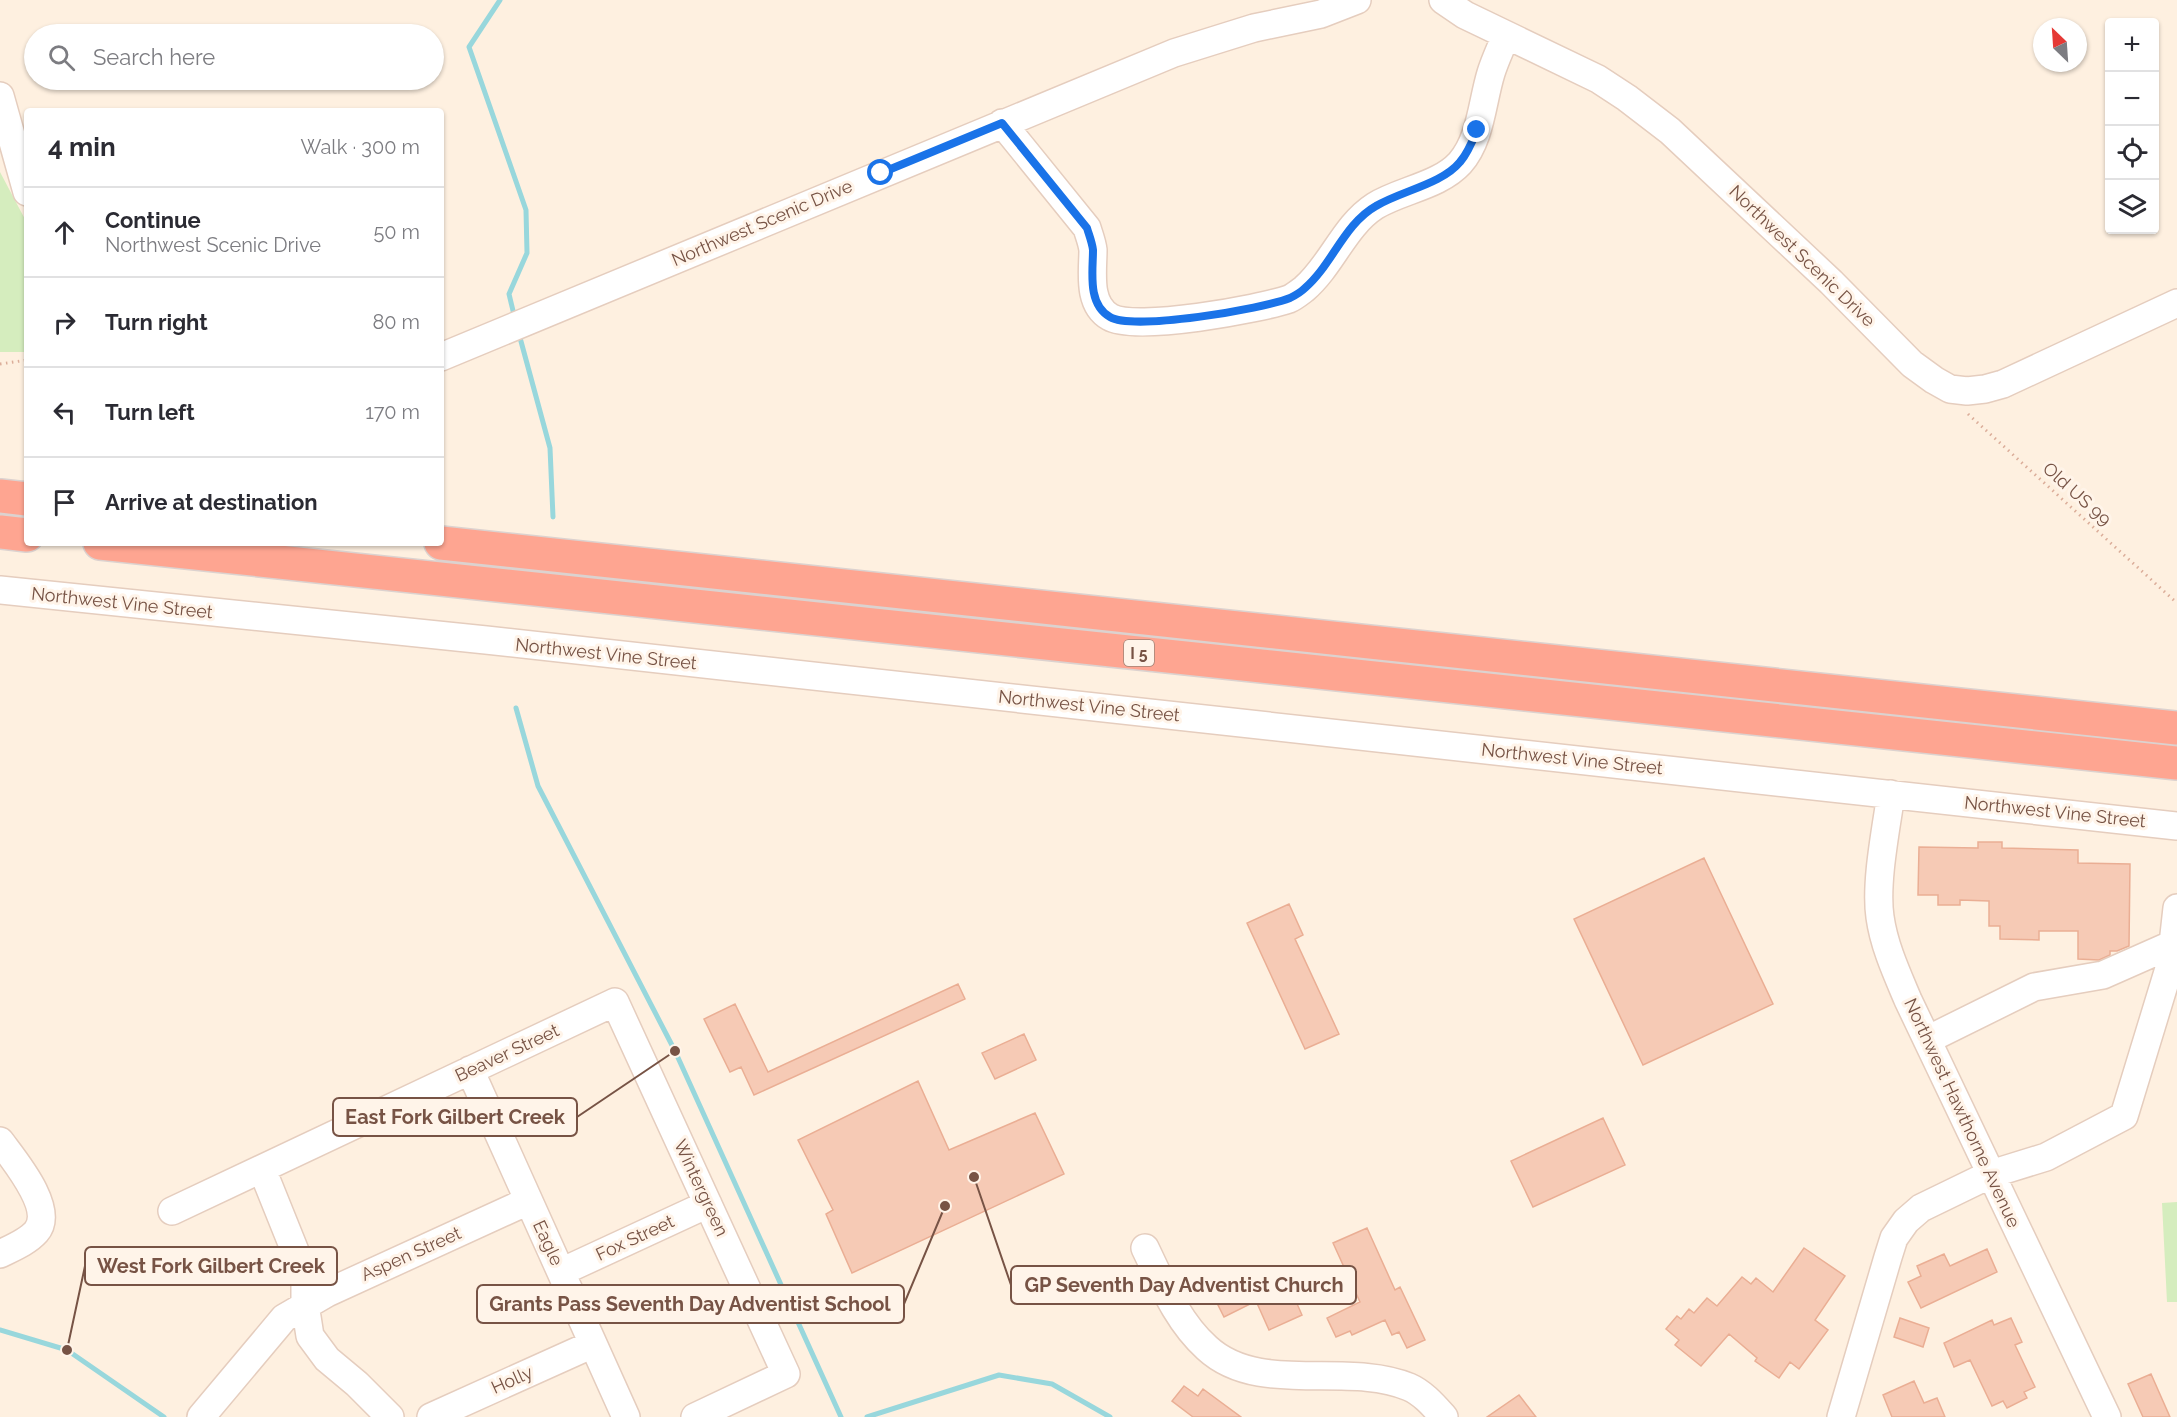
<!DOCTYPE html>
<meta charset="utf-8">
<style>
body{margin:0;font-family:Raleway,sans-serif;background:#f2f2f3;color:#2b2b33}
.controls{position:absolute;right:18px;top:18px;display:grid;overflow:hidden;border-radius:6px;box-shadow:0 2px 4px #0004}
.controls button{width:54px;height:54px;display:grid;place-items:center;padding:0;border:0;border-bottom:2px solid #e1e1e2;background:#fff;color:#2b2b33;font:30px sans-serif}
.compass{position:absolute;left:2033px;top:18px;width:54px;height:54px;border-radius:50%;background:#fff;box-shadow:0 2px 4px #0004;rotate:335deg}
.stop{position:absolute;width:18px;height:18px;margin:-14px;border:4px solid #1a73e8;border-radius:50%;background:#fff}
.stop.end{background:#1a73e8;border-color:#fff;box-shadow:0 2px 6px #0008}
.list{margin:0;padding:0;list-style:none}
h2{display:flex;justify-content:space-between;align-items:center;height:78px;margin:0;padding:0 24px;font-size:26px}
h2 small{font-size:20px;font-weight:400;color:#7c7c81}
.list li{display:grid;grid-template-columns:39px 1fr auto;gap:18px;align-items:center;box-sizing:border-box;height:90px;padding:0 24px;border-top:2px solid #e1e1e2}
.list b{display:block;font-size:22px;white-space:nowrap}
.list p{margin:0;font-size:20px;white-space:nowrap;color:#7c7c81}
.list em{font-size:20px;font-style:normal;color:#7c7c81}
.icon{flex:none;width:33px;height:33px;fill:none;stroke:currentColor;stroke-width:2;stroke-linecap:round;stroke-linejoin:round}
.map{position:relative;flex:none;width:2177px;height:1417px;overflow:hidden}
.search{position:absolute;background:#fff;box-shadow:0 2px 4px #0004;left:24px;top:24px;width:420px;height:66px;display:flex;align-items:center;gap:15px;box-sizing:border-box;padding:0 21px;border-radius:33px;color:#7c7c81;font-size:22px}
.panel{position:absolute;background:#fff;box-shadow:0 2px 4px #0004;left:24px;top:108px;width:420px;height:438px;border-radius:6px}
.map>svg:first-child{display:block}
.green{fill:#d5edbe}
.lines{fill:none;stroke-linecap:round;stroke-linejoin:round}
.stream{stroke:#98d7dc;stroke-width:5}
.building{fill:#f6cab5;stroke:#eaae94;stroke-width:1.5}
.minor-casing{stroke:#e5cdbe;stroke-width:30}
.highway-casing{stroke:#dcd2cf;stroke-width:36}
.path{stroke:#dbad99;stroke-width:3;stroke-dasharray:1.5 4.5;stroke-linecap:butt}
.minor{stroke:#fff;stroke-width:27}
.highway{stroke:#fea591;stroke-width:33}
.route{stroke:#1a73e8;stroke-width:8}
.labels{text-anchor:middle;stroke-width:6;stroke-linejoin:round;paint-order:stroke}
.shield{fill:#fff4e9;stroke:#a08376;stroke-width:1.5}
.shield-label{font-size:16px;font-weight:bold;fill:#775345}
.street-label{font-size:18px;fill:#775345;stroke:#fff4e9}
.leader{fill:none;stroke:#775345;stroke-width:2}
.callout-dot{fill:#775345;stroke:#fff4e9;stroke-width:2}
.callout{fill:#fff4e9;stroke:#775345;stroke-width:2}
.callout-label{font-size:20px;text-anchor:middle;font-weight:bold;fill:#775345}
</style>
<div class="map">
<svg width="2177" height="1417" viewBox="0 0 2177 1417">
<rect width="100%" height="100%" fill="#fef0e0"/>
<path class="green" d="M0,172L27,223V352H0Z
M2177,1202V1302H2167L2162,1203Z"/>
<g class="lines">
<path class="stream" d="M500,0L469,47L526,210L527,253L509,294L515,319
M519,334L550,448L553,517
M516,708L538,786L675,1051L841,1417
M0,1330L67,1350L164,1417
M867,1417L999,1375L1052,1384L1110,1417"/>
</g>
<path class="building" d="M1978,842H2002V848L2078,850V863L2130,864L2129,946L2117,951H2110V955L2099,960L2078,959V931H2039V940L2000,939V926H1989V901L1960,900V905H1938V895H1918L1919,847L1978,848Z
M1704,858L1773,1004L1643,1065L1574,919Z
M1289,904L1303,935L1295,939L1339,1034L1305,1049L1247,923Z
M958,984L965,999L754,1095L741,1067L730,1072L704,1019L735,1004L768,1072Z
M1024,1034L1036,1060L995,1079L982,1053Z
M918,1081L949,1150L1035,1113L1064,1174L852,1273L826,1214L833,1210L798,1140Z
M1603,1118L1625,1165L1533,1207L1511,1161Z
M1367,1228L1395,1290L1400,1287L1425,1340L1407,1348L1399,1332L1392,1335L1385,1320L1352,1335L1350,1331L1336,1337L1327,1318L1360,1302L1333,1243Z
M1804,1248L1845,1276L1815,1320L1828,1330L1799,1369L1790,1362L1779,1378L1755,1361L1757,1358L1729,1334L1701,1366L1675,1345L1679,1340L1666,1329L1677,1316L1681,1319L1689,1309L1694,1313L1707,1298L1717,1306L1742,1277L1751,1284L1756,1278L1773,1292Z
M1987,1249L1997,1272L1921,1308L1908,1282L1921,1276L1917,1266L1944,1254L1950,1266Z
M1282,1270L1302,1315L1269,1330L1256,1301L1224,1317L1217,1303L1250,1288L1249,1285Z
M1900,1318L1929,1328L1923,1347L1894,1337Z
M2011,1318L2022,1342L2015,1345L2035,1387L2024,1392L2027,1398L2007,1408L2003,1401L1992,1406L1970,1360L1954,1367L1944,1343L1992,1320L1994,1325Z
M2151,1374L2170,1417H2143L2128,1384Z
M1914,1381L1924,1403L1937,1398L1945,1417H1892L1883,1395Z
M1184,1386L1198,1396L1203,1389L1241,1417H1193L1172,1401Z
M1519,1395L1536,1417H1487Z"/>
<g class="lines">
<g class="minor-casing">
<path id="minor" d="M1443,0L1465,15L1598,79L1627,98L1670,131L1831,282L1912,364L1934,380L1950,389L1967,391L1985,389L2003,384L2177,303
M0,96L27,192
M1002,123L1087,228C1089,235 1092,242 1093,250C1093,271 1087,304 1110,317C1135,332 1260,309 1289,299C1294,297 1300,292 1304,289C1332,265 1344,226 1375,206C1401,190 1439,186 1460,163C1481,139 1482,102 1491,73C1495,60 1501,48 1506,35
M441,357L1174,53L1254,28L1321,14L1357,0
M0,590L486,640L2177,826
M1891,794C1886,829 1875,883 1880,917C1884,946 1897,974 1908,1000L2107,1417
M1927,1040L2034,987L2103,975L2173,944
M470,1070L626,1417
M0,1141C13,1159 56,1209 36,1232C27,1242 12,1248 0,1254
M262,1169L301,1266L305,1283V1304L310,1336L327,1359L357,1384L390,1417
M172,1211L615,1002L786,1374L695,1417
M1145,1248C1162,1283 1177,1321 1207,1348C1259,1396 1347,1361 1409,1387C1423,1393 1434,1406 1444,1417
M561,1272L708,1204
M201,1417L284,1318L327,1293L528,1201
M431,1417L593,1344
M1841,1417L1888,1257L1894,1238L1906,1221L1921,1208L1991,1174L2046,1157L2124,1116L2171,962L2177,908"/>
</g>
<g class="highway-casing">
<path id="highway" d="M0,496L27,499
M0,532L27,535
M100,543L2177,763
M441,543L2177,728"/>
</g>
<path class="path" d="M0,364L27,360
M1968,414L2177,603"/>
<use href="#minor" class="minor"/>
<use href="#highway" class="highway"/>
</g>
<g class="lines">
<path class="route" d="M881,173L1002,123L1087,228C1089,235 1092,242 1093,250C1093,271 1087,304 1110,317C1134,331 1262,309 1290,298C1294,296 1301,292 1305,288C1332,265 1344,224 1376,206C1401,191 1442,184 1460,162C1468,153 1473,140 1477,130"/>
</g>
<g class="labels">
<rect class="shield" x="1124" y="640" width="30" height="26" rx="4.5"/>
<g class="shield-label">
<text x="1139" y="659">I 5</text>
</g>
<g class="street-label">
<text transform="translate(762 223) rotate(-23)" y="6">Northwest Scenic Drive</text>
<text transform="translate(1802 256) rotate(44)" y="6">Northwest Scenic Drive</text>
<text transform="translate(2077 494) rotate(42)" y="6">Old US 99</text>
<text transform="translate(122 603) rotate(6)" y="6">Northwest Vine Street</text>
<text transform="translate(606 654) rotate(6)" y="6">Northwest Vine Street</text>
<text transform="translate(1089 706) rotate(6)" y="6">Northwest Vine Street</text>
<text transform="translate(1572 759) rotate(6)" y="6">Northwest Vine Street</text>
<text transform="translate(2055 812) rotate(6)" y="6">Northwest Vine Street</text>
<text transform="translate(507 1053) rotate(-25)" y="6">Beaver Street</text>
<text transform="translate(1962 1113) rotate(65)" y="6">Northwest Hawthorne Avenue</text>
<text transform="translate(701 1188) rotate(65)" y="6">Wintergreen</text>
<text transform="translate(635 1238) rotate(-25)" y="6">Fox Street</text>
<text transform="translate(548 1243) rotate(65)" y="6">Eagle</text>
<text transform="translate(411 1254) rotate(-24)" y="6">Aspen Street</text>
<text transform="translate(512 1380) rotate(-24)" y="6">Holly</text>
</g>
</g>
<path class="leader" d="M675 1051L577 1117M67 1350L85 1266M974 1177L1011 1285M945 1206L904 1304"/>
<g class="callout-dot">
<circle cx="675" cy="1051" r="6"/>
<circle cx="67" cy="1350" r="6"/>
<circle cx="974" cy="1177" r="6"/>
<circle cx="945" cy="1206" r="6"/>
</g>
<g class="callout">
<rect x="333" y="1098" width="244" height="38" rx="6"/>
<rect x="85" y="1247" width="252" height="38" rx="6"/>
<rect x="1011" y="1266" width="345" height="38" rx="6"/>
<rect x="477" y="1285" width="427" height="38" rx="6"/>
</g>
<g class="callout-label">
<text x="455" y="1124">East Fork Gilbert Creek</text>
<text x="211" y="1273">West Fork Gilbert Creek</text>
<text x="1184" y="1292">GP Seventh Day Adventist Church</text>
<text x="690" y="1311">Grants Pass Seventh Day Adventist School</text>
</g>
</svg>
<div class="controls">
<button>+</button>
<button>−</button>
<button><svg class="icon" aria-label="locate" viewBox="0 0 24 24"><circle cx="12" cy="12" r="6"/><path d="M12 2v4M12 18v4M2 12h4M18 12h4"/></svg></button>
<button><svg class="icon" aria-label="layers" viewBox="0 0 24 24"><path d="M12 4l9 5-9 5-9-5zM3 14l9 5 9-5"/></svg></button>
</div>
<svg class="compass" viewBox="-18 -18 36 36"><path d="M0-13l5 13h-10z" fill="#e53935"/><path d="M0 13l5-13h-10z" fill="#7c7c81"/></svg>
<div class="stop" style="left:881px;top:173px"></div>
<div class="stop end" style="left:1477px;top:130px"></div>
<div class="search"><svg class="icon" aria-label="search" viewBox="0 0 24 24"><circle cx="10" cy="10" r="6"/><path d="M15 15l6 6"/></svg>Search here</div>
<section class="panel">
<h2>4 min<small>Walk · 300 m</small></h2>
<ul class="list">
<li><svg class="icon" aria-label="ahead" viewBox="0 0 24 24"><path d="M12 20V5M6 11l6-6 6 6"/></svg><div><b>Continue</b><p>Northwest Scenic Drive</p></div><em>50 m</em></li>
<li><svg class="icon" aria-label="right" viewBox="0 0 24 24"><path d="M7 20v-9h11M14 6l5 5-5 5"/></svg><div><b>Turn right</b></div><em>80 m</em></li>
<li><svg class="icon" aria-label="left" viewBox="0 0 24 24"><path d="M17 20v-9H6M10 6l-5 5 5 5"/></svg><div><b>Turn left</b></div><em>170 m</em></li>
<li><svg class="icon" aria-label="arrive" viewBox="0 0 24 24"><path d="M6 21V4h12l-3 4 3 4H6"/></svg><div><b>Arrive at destination</b></div></li>
</ul>
</section>
</div>
